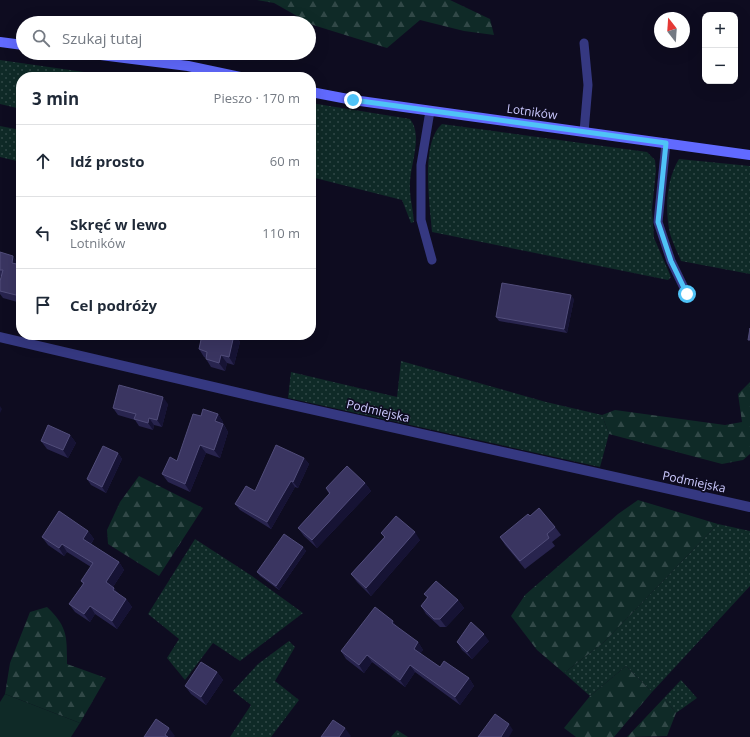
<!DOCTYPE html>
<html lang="pl">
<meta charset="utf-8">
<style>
body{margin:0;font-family:"Open Sans",sans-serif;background:#f2f2f3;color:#1f2937}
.controls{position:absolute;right:12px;top:12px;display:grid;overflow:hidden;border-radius:8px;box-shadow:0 4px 16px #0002}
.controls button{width:36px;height:36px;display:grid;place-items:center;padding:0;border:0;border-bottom:1px solid #e0e1e3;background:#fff;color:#1f2937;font:20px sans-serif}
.compass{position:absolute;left:654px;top:12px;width:36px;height:36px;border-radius:50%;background:#fff;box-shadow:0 4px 16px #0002;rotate:343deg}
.stop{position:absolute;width:12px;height:12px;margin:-9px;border:3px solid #4fc3f7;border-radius:50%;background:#fff}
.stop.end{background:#4fc3f7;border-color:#fff;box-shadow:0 1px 4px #0008}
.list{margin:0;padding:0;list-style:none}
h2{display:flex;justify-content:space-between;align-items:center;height:52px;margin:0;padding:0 16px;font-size:17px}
h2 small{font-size:13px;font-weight:400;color:#747a83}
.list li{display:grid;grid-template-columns:26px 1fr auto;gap:12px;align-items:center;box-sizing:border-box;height:72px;padding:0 16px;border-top:1px solid #e0e1e3}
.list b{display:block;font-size:15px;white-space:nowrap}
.list p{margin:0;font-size:13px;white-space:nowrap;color:#747a83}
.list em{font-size:13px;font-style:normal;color:#747a83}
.icon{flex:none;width:22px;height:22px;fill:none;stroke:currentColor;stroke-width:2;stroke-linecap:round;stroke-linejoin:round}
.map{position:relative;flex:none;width:750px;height:737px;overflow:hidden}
.search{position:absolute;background:#fff;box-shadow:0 4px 16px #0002;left:16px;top:16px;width:300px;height:44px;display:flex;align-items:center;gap:10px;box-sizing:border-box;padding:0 14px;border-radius:22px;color:#747a83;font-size:15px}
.panel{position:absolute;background:#fff;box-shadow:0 4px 16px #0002;left:16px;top:72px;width:300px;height:268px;border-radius:16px}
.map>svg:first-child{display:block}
.grass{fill:url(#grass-dots)}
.forest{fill:url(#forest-firs)}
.green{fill:#0f2a27}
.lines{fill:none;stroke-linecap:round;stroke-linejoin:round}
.lane{stroke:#353881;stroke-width:9}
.street{stroke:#353881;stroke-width:10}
.secondary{stroke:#616aff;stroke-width:10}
.wall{fill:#28244e}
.shaded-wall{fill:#161334}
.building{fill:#3a3561;stroke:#514d7a}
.route{stroke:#4fc3f7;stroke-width:5}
.labels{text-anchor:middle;stroke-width:3.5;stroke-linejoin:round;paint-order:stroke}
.street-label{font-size:12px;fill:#cccaff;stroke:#0e0c20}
</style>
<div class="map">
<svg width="750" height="737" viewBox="0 0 750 737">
<defs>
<pattern id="grass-dots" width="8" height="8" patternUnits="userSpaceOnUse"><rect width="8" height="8" fill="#0f2a27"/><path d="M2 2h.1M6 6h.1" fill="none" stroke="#314847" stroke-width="1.8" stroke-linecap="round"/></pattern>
<pattern id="forest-firs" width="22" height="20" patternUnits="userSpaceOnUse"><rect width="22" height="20" fill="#0f2a27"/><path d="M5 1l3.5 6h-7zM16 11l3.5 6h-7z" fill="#314847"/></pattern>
</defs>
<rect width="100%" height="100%" fill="#0e0c20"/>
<path class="grass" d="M0,60L98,74L164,77H21V109L0,104Z
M311,103L410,119C423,135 411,162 410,182C409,194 413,209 414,222L411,223L402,200L311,177Z
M442,124L647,152L655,160L656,171L652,209L654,238L671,277L668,280L432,232C430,205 420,143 442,124Z
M0,126L21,130V162L0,157Z
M679,159L750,166V274L681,261C677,251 671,240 669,229C665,205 667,179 679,159Z
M401,361L546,402L602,415L609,434L600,467L288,398L291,372L397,397Z
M718,524L750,531V586L652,692L626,666L590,696L564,673L604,642Z
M195,539L252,576L303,613L240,661L213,643L185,680L167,658L179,639L148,614Z
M289,641L295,647L275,681L299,700L271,737H230L251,705L233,691L258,664Z
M681,680L697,698L676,713L664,698Z
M397,730L408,737H391Z"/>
<path class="forest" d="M257,0H450L490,19L494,35L464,31L420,20L387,48L313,25L274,3Z
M750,382V454L743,460L722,464L609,434L602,415L615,410L725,425L742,422L738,394Z
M139,476L203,508L159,576L108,544L107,530L120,502Z
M638,500L718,524L604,642L564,673L537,650L511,616L525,595L618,514Z
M47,607C68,627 67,637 67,664L106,678L80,723L5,694L10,663L30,612Z
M626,666L652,692L614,737H576L564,728L590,696Z
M664,698L676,713L667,736L627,737Z"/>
<path class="green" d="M5,694L80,723L71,737H0V702Z"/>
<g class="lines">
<path class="lane" d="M584,43L588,85L584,132
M430,111L421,165V220L432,260
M666,143L658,222L671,261L687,294"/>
<path class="street" d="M0,337L265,399L750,507"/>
<path class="secondary" d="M0,42L23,45
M85,53L188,66L240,77
M311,92L353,100L750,155"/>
</g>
<path class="wall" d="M0,252L19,264V265H21V303L3,298L0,294V281L1,277L0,276Z
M574,299L567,333L499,321L496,317Z
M184,335H195L194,338Z
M202,335H235L240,342L234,365L227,363L225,371L211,367L206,359V358L204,357L199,349Z
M168,404L162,427L154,425L153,430L139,426L135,420L118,415L113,408Z
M218,414L223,422V423L228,432L220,458L206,453L190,492L168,482L162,474L177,461L201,416Z
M70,435L76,443L68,458L47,449L41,441Z
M118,453L122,459L106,493L91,485L87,479Z
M304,458L309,464L298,488L295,487L271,529L240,510L235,504Z
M365,483L371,491L317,548L304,536L298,528L329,494L326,488Z
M530,516L555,527L561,535L552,542L555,546L525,569L505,545L500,537Z
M88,531L94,539L91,544L119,562L124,570L113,587L119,594L126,599L132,607L117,629L95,614L90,622L75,612L69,604L83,584L81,581L91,567L67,552L64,556L48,545L42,537Z
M381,533L420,540L371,596L357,582L351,574L384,537Z
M303,547L306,551L279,590L260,576L257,572Z
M424,594L458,600L464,608L446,627H440L426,614L421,606L427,598Z
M398,628L418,642L423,650L420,653L440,667L469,678L474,686L460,705L415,672L405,687L372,662L364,673L346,659L341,651Z
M489,641L472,659L462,650L457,642Z
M217,672L223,680L206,705L191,694L185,686Z"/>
<path class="shaded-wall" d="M13,256L19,264L17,271L12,263Z
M571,295L574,299L567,333L564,329Z
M234,335H235L240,342L234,365L229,357Z
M221,355L227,363L225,371L219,363Z
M163,397L168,404L162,427L157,420Z
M0,406L2,409L0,413Z
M218,414L223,422L221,429L215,421Z
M149,418L154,425L153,430L148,423Z
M223,424L228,432L220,458L214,450Z
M70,435L76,443L68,458L63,450Z
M200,445L206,453L190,492L185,484Z
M118,453L122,459L106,493L102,487Z
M304,458L309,464L298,488L293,482Z
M291,481L295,487L271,529L267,522Z
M365,483L371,491L317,548L312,540Z
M88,531L94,539L88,547L83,539Z
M415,532L420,540L371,596L366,588Z
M62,544L67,552L64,556L59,548Z
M303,547L306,551L279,590L276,586Z
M119,562L124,570L111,590L106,582Z
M114,588L120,596L113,590Z
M126,599L132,607L117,629L112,621Z
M458,600L464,608L446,627L440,619Z
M90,606L95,614L90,622L84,614Z
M393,621L398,628L392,623Z
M484,634L489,641L472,659L467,652Z
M418,642L423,650L419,656L414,649Z
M367,655L372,662L364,673L359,665Z
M410,665L415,672L405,687L400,680Z
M217,672L223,680L206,705L201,697Z
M469,678L474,686L460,705L455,697Z
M509,724L513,730L509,737H501Z
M169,728L175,736L174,737H166L165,735Z
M345,728L351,736L350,737H339Z"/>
<path class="building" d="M0,252L13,256L12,263L21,265V293L20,296L0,291V281L3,270H0Z
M502,283L571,295L564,329L496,317Z
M750,328V340H748Z
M202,335H234L229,357L221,355L219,363L206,359L207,352L199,349Z
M119,385L163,397L157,420L149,418L148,423L134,419L136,414L113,408Z
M203,409L218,414L215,421L223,424L214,450L200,445L185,484L162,474L170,457L177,461L193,414L201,416Z
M48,425L70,435L63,450L41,441Z
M276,445L304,458L293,482L291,481L267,522L235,504L246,486L255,491Z
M103,446L118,453L102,487L87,479Z
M347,466L365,483L312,540L298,528L330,493L326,488Z
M539,508L555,527L547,534L549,538L520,561L500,537L528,514L530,516Z
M59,511L88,531L83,539L119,562L106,582L114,588L113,590L126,599L112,621L90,606L84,614L69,604L84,583L81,581L93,563L62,544L59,548L42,537Z
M396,516L415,532L366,588L351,574L385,537L381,533Z
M284,534L303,547L276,586L257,572Z
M436,581L458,600L440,619H434L421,606L428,597L424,594Z
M375,607L393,621L392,623L418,642L414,649L440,667L444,661L469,678L455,697L410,665L400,680L367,655L359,665L341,651Z
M471,622L484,634L467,652L457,642Z
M201,662L217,672L201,697L185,686Z
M495,714L509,724L501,737H478Z
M156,719L169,728L165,735L168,737H144Z
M333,720L345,728L339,737H321Z"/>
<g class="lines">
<path class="route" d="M353,100L666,143L658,222L671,261L687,294"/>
</g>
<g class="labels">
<g class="street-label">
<text transform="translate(532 112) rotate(8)" y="4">Lotników</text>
<text transform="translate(378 411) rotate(13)" y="4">Podmiejska</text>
<text transform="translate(694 482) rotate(12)" y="4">Podmiejska</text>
</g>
</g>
</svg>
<div class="controls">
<button>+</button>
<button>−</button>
</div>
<svg class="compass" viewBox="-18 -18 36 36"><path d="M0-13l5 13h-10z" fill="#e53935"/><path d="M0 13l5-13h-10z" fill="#747a83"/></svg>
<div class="stop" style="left:687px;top:294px"></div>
<div class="stop end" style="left:353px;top:100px"></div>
<div class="search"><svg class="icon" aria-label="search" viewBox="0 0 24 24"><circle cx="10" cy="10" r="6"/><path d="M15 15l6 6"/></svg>Szukaj tutaj</div>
<section class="panel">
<h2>3 min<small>Pieszo · 170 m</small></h2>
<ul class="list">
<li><svg class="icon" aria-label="ahead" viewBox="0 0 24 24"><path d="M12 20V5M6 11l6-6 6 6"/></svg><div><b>Idź prosto</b></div><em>60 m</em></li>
<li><svg class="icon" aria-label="left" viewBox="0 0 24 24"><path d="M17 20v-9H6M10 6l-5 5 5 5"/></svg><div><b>Skręć w lewo</b><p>Lotników</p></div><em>110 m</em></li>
<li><svg class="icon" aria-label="arrive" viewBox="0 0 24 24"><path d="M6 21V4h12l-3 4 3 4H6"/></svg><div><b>Cel podróży</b></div></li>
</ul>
</section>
</div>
